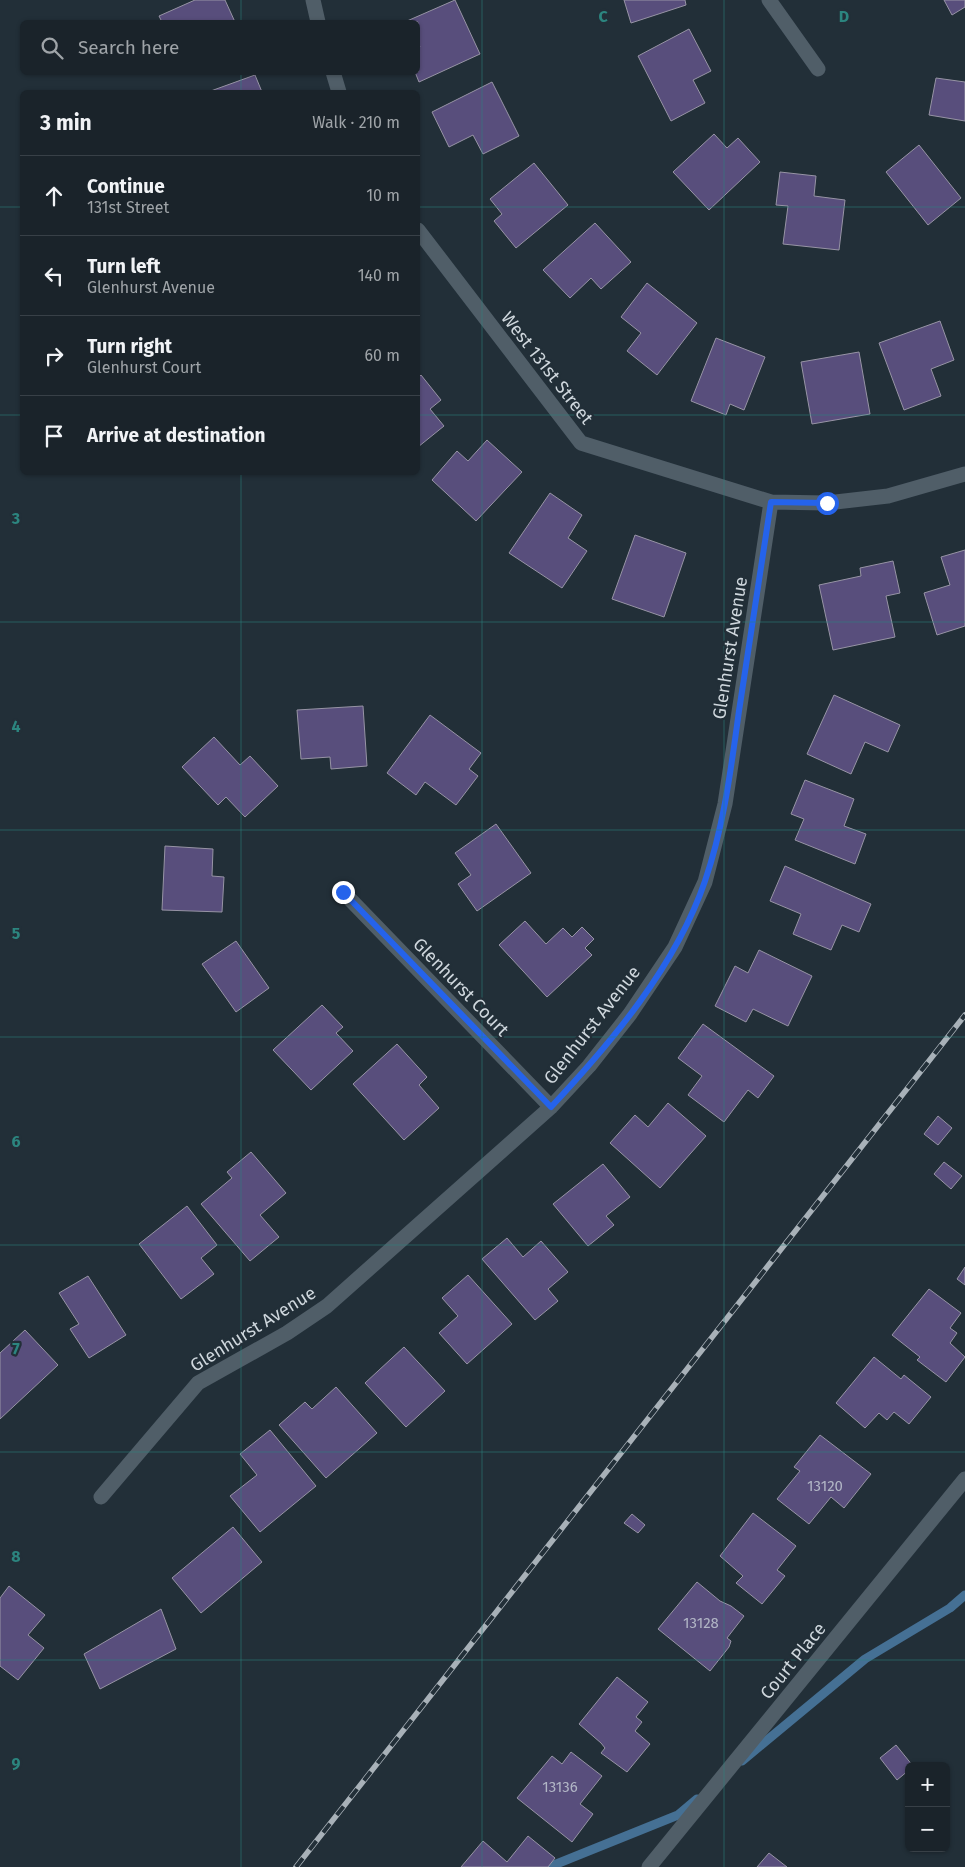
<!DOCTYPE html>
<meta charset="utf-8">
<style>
body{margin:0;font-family:"Fira Sans",sans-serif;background:#232b32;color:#f1f3f6}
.controls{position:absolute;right:15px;bottom:15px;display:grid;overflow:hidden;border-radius:8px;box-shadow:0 1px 4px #0004}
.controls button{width:45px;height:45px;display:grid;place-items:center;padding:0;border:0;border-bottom:1px solid #384047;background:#1a232a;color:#f1f3f6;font:25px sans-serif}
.stop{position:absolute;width:15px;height:15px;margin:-11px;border:4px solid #2563eb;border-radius:50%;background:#fff}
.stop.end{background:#2563eb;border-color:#fff;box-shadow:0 1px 5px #0008}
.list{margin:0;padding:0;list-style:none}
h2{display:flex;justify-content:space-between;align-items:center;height:65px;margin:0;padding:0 20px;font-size:21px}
h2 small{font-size:16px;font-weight:400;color:#9fa4a8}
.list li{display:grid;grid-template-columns:32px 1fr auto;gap:15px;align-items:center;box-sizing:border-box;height:80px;padding:0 20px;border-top:1px solid #384047}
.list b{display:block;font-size:19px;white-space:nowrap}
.list p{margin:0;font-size:16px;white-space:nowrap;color:#9fa4a8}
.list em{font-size:16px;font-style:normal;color:#9fa4a8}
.icon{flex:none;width:28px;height:28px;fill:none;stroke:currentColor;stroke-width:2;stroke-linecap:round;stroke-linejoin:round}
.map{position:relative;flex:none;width:965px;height:1867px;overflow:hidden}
.search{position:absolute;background:#1a232a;box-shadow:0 1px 4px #0004;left:20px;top:20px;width:400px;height:55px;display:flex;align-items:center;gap:12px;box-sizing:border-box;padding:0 18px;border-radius:8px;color:#9fa4a8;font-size:19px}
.panel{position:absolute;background:#1a232a;box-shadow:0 1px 4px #0004;left:20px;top:90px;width:400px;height:385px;border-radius:8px}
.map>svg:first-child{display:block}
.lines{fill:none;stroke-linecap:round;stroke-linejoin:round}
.stream{stroke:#457094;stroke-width:9}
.building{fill:#584e7c;stroke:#9794a5}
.minor{stroke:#505e68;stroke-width:15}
.rail-casing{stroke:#a8b1b8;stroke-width:5.5}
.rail{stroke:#222f38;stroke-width:4;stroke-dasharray:11;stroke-linecap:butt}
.route{stroke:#2563eb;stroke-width:6}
.grid{fill:none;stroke:#2c857f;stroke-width:1;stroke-opacity:0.55}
.labels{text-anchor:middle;stroke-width:4.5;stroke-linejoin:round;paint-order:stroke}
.number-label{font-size:15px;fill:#b1b5c5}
.street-label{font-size:18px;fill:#cfd7dd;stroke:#222f38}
.grid-label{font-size:16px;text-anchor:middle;font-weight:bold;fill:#2c857f;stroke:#222f38;stroke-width:4.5;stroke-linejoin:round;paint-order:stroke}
</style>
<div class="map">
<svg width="965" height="1867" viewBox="0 0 965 1867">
<rect width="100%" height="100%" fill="#222f38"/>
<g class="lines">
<path class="stream" d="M742,1761L865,1659L950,1608L965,1595
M549,1867L678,1815L697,1799"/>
</g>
<path class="building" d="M195,0H225L235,22H162L159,16Z
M455,0L480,54L419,82L415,72H418V48L420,47L418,42V22L407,21Z
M624,0H685L686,5L631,23Z
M944,0H965V7L952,15Z
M689,29L711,71L693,80L705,103L671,121L638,56Z
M255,75L262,92H208Z
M936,78L965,82V121L929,115Z
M492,82L519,136L483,154L473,135L449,147L432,112Z
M714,134L727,148L738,138L760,162L709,210L673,172Z
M919,145L961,198L928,225L886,172Z
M534,163L568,205L516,248L494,221L502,214L490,199Z
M780,172L816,176L814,196L845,200L839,250L783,244L788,206L776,205Z
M595,223L631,262L601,289L591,278L570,298L543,270Z
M647,283L697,323L657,375L627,351L641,333L621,317Z
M940,321L954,360L931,369L941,396L904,410L879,343Z
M716,338L765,357L744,410L730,404L726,415L691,401Z
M859,352L870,414L812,424L801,362Z
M421,375L441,400L430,409L444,426L418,447V378Z
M487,440L522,472L476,521L432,480L457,451L468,461Z
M550,493L582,515L568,538L587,551L562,588L509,553Z
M635,535L686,553L664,617L612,599Z
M965,550V626L937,635L924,593L950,585L941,557Z
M893,561L900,593L886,596L895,637L833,650L819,585L861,576L860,568Z
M834,695L900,725L888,752L865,742L851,774L807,754Z
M363,706L367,766L331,769L330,757L301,759L297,710Z
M430,715L481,753L469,769L478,776L456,805L425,782L416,795L387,773Z
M214,737L240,765L250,756L278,786L245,817L226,797L218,805L182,767Z
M805,780L854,799L844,826L866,834L855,864L795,840L804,819L791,814Z
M496,824L531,873L477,911L458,884L471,875L455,853Z
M165,846L213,849L212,876L224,877L222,912L162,910Z
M785,866L871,904L859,932L842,925L831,950L793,934L801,914L770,901Z
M525,921L546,944L563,928L572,937L582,927L594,939L585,948L592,955L547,997L499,945Z
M236,941L269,988L236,1012L202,964Z
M759,950L812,976L788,1026L753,1009L746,1022L715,1006L735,966L748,973Z
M322,1005L343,1027L336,1033L353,1051L311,1090L273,1050Z
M703,1024L774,1076L758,1098L748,1090L724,1122L688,1095L702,1076L678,1058Z
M397,1044L427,1077L419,1085L439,1108L404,1140L353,1084Z
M668,1103L706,1136L660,1188L610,1143L635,1115L648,1127Z
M938,1116L952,1128L938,1145L924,1134Z
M251,1152L286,1193L260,1215L279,1237L250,1261L201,1204L232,1178L227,1172Z
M944,1162L962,1176L951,1189L934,1174Z
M603,1164L630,1197L606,1216L614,1225L588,1246L553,1204Z
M187,1206L217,1245L201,1258L214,1274L181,1299L139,1244Z
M507,1238L523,1257L541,1241L568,1272L548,1289L558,1301L535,1320L482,1259Z
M965,1267V1285L957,1279Z
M468,1275L512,1324L467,1364L439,1333L458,1316L442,1298Z
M88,1276L126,1335L89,1358L70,1329L79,1324L59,1293Z
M929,1289L961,1313L950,1328L957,1333L950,1343L965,1357L946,1382L917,1360L920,1357L892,1335Z
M25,1330L58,1365L0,1419V1353Z
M404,1347L445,1391L406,1427L365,1383Z
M874,1357L901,1379L904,1375L931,1397L909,1424L894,1412L887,1420L879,1413L865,1428L836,1403Z
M336,1387L377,1433L326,1478L279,1425L305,1402L312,1409Z
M270,1430L316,1486L260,1532L230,1496L257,1475L240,1454Z
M820,1435L871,1474L844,1508L831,1497L809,1524L777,1499L800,1471L794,1467Z
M753,1513L796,1546L777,1570L785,1576L762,1604L736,1583L743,1576L720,1556Z
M632,1514L645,1525L638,1533L624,1523Z
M233,1527L262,1562L201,1613L172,1578Z
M697,1582L720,1601L731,1606L744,1616L727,1638L731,1641L729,1647L710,1671L658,1629Z
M9,1586L45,1615L28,1635L44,1648L18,1680L0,1666V1598Z
M161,1609L176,1649L100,1689L84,1654Z
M617,1677L648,1702L636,1717L642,1722L635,1731L650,1744L627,1772L601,1753L605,1748L601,1743L579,1724Z
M896,1745L913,1766H909V1770L897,1780L880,1758Z
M571,1752L602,1776L580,1804L593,1814L572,1842L517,1798L552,1756L562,1764Z
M528,1836L555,1858L548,1867H461L483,1841L507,1862Z
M769,1853L787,1867H757Z"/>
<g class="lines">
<path class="minor" d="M313,0L318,22
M769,0L818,69
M333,72L339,92
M418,230L581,443L771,502L827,503L888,496L965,474
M343,892L551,1107
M101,1497L198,1383L287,1333L327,1306L551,1107L589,1066L630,1014L675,947L705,882L725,804L771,502
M649,1867L965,1479"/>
<g class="rail-casing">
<path id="rail" d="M296,1867L965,1015"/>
</g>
<use href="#rail" class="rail"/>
</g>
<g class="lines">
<path class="route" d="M343,892L551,1107C611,1043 676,966 705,881C724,826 731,768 739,711C750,642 760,572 771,502L827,503"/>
</g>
<path class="grid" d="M241,0V22M482,0V1867M724,0V1867M241,72V92M0,207H22M418,207H965M0,415H22M418,415H965M241,472V1867M0,622H965M0,830H965M0,1037H965M0,1245H965M0,1452H965M0,1660H965"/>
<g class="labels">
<g class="number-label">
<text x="825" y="1491">13120</text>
<text x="701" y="1628">13128</text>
<text x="560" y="1792">13136</text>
</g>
<g class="street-label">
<text transform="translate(547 368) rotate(52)" y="6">West 131st Street</text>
<text transform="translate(730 648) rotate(-81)" y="6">Glenhurst Avenue</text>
<text transform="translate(461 987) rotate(46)" y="6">Glenhurst Court</text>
<text transform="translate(592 1025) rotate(-52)" y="6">Glenhurst Avenue</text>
<text transform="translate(253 1329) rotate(-32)" y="6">Glenhurst Avenue</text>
<text transform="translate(793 1661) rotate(-51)" y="6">Court Place</text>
</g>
</g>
<g class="grid-label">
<text x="603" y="22">C</text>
<text x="844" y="22">D</text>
<text x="16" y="524">3</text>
<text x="16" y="732">4</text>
<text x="16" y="939">5</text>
<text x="16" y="1147">6</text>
<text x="16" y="1354">7</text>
<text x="16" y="1562">8</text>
<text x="16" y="1769">9</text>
</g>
</svg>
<div class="controls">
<button>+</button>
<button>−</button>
</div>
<div class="stop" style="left:827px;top:503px"></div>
<div class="stop end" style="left:343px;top:892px"></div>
<div class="search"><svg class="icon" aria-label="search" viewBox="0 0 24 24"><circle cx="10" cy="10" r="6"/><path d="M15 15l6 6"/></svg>Search here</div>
<section class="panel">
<h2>3 min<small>Walk · 210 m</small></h2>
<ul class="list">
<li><svg class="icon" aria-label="ahead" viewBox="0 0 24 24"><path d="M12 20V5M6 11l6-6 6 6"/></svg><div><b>Continue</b><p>131st Street</p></div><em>10 m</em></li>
<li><svg class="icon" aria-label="left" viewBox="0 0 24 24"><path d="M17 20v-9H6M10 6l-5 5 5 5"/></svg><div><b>Turn left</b><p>Glenhurst Avenue</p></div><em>140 m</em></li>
<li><svg class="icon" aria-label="right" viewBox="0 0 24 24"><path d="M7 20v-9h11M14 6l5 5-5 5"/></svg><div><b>Turn right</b><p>Glenhurst Court</p></div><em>60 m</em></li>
<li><svg class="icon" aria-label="arrive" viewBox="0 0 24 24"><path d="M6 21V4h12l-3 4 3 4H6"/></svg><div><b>Arrive at destination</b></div></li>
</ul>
</section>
</div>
